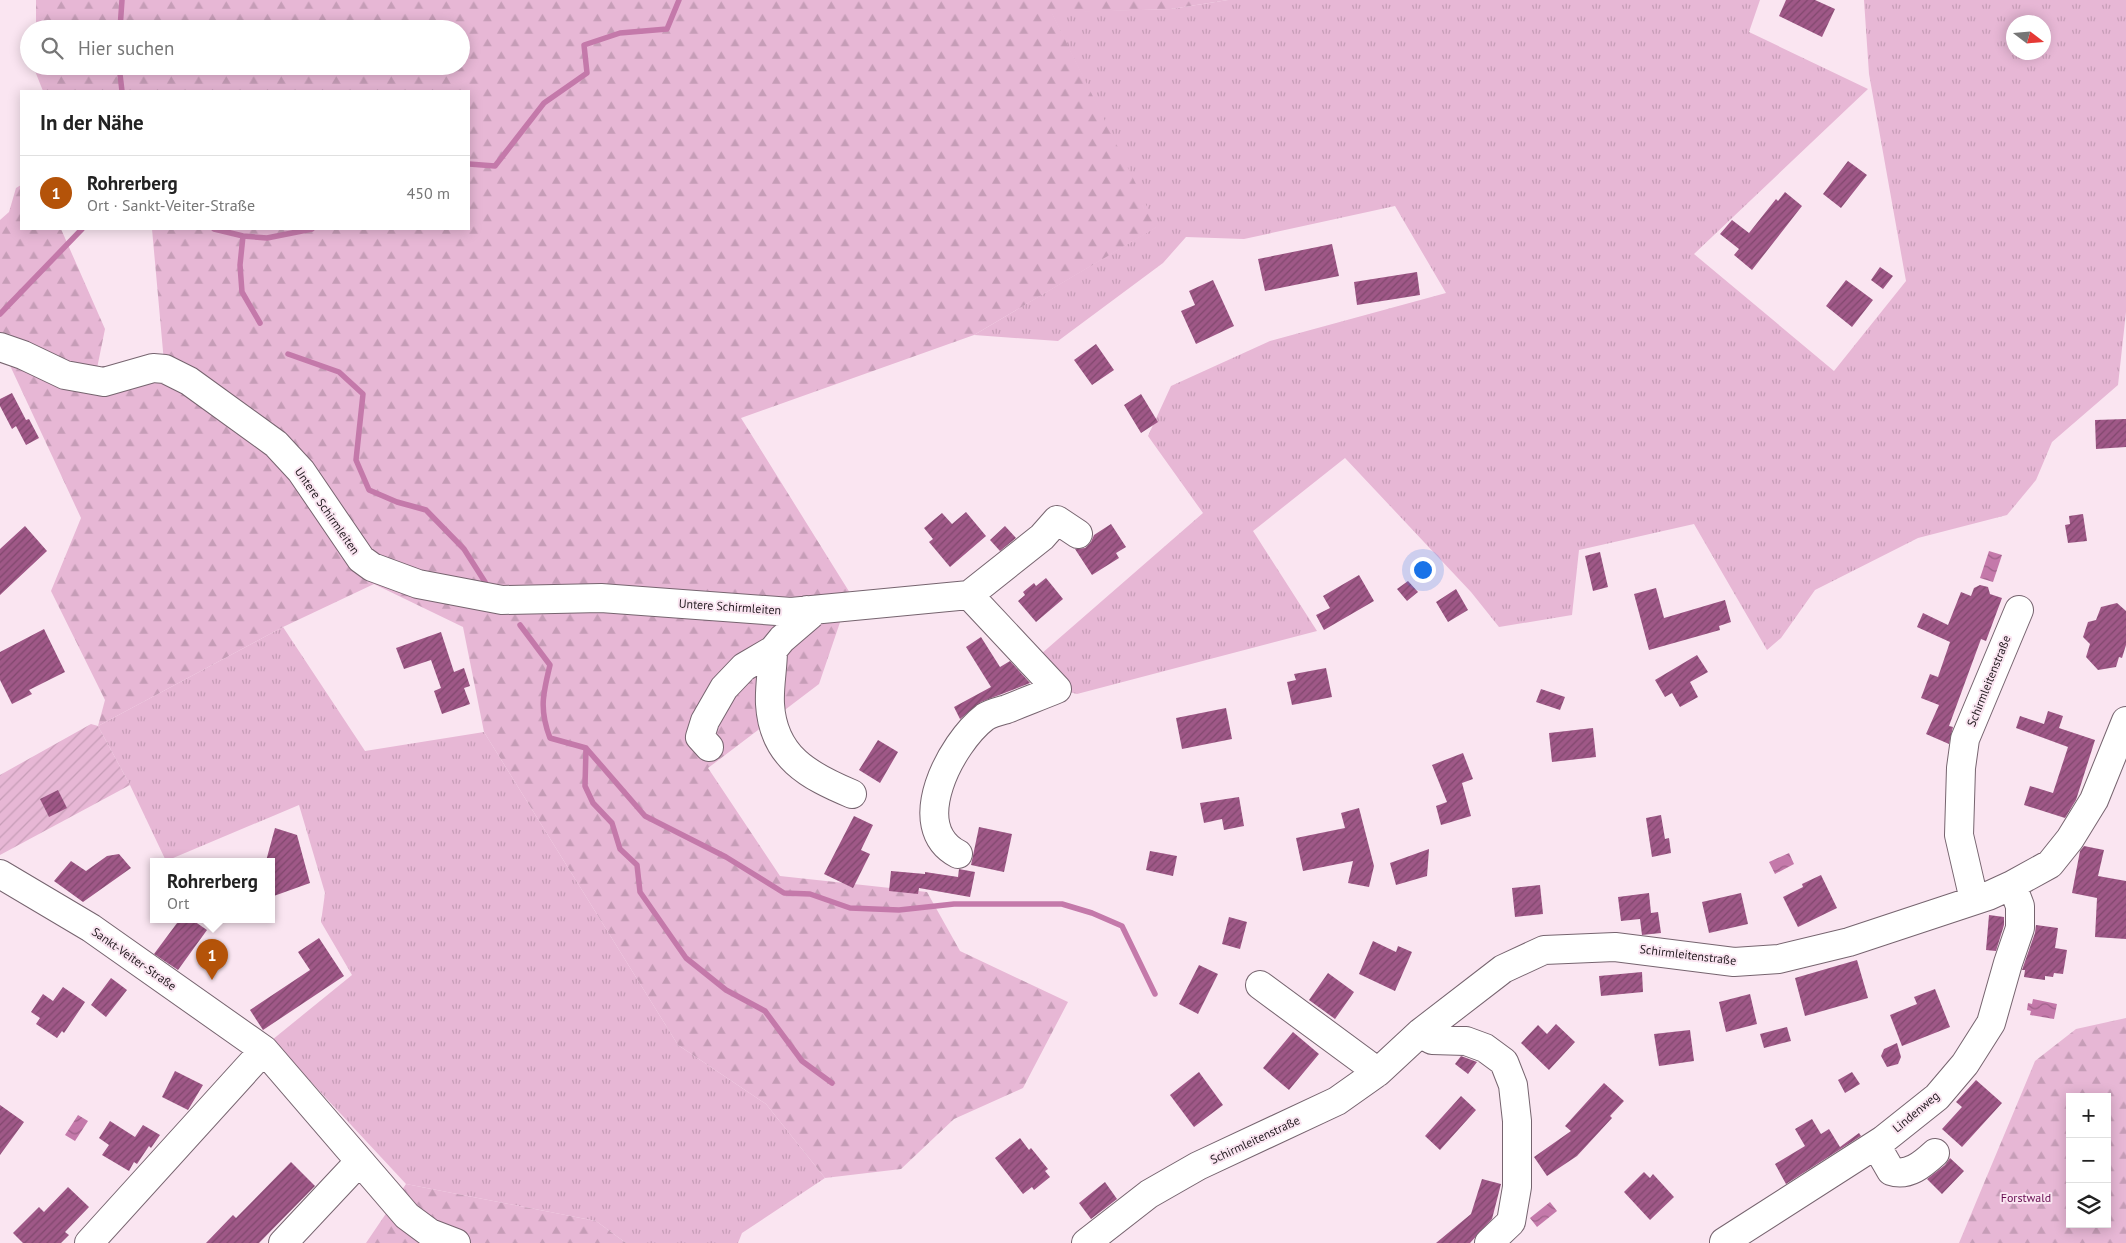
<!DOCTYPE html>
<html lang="de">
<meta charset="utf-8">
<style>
body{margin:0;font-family:"PT Sans",sans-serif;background:#f2f2f2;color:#222}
.controls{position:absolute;right:15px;bottom:15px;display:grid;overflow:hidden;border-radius:0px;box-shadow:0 2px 12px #0003}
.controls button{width:45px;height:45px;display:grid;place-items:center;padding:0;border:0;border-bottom:1px solid #e0e0e0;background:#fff;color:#222;font:25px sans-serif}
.compass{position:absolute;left:2006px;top:15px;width:45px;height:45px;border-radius:50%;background:#fff;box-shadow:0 2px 12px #0003;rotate:106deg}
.you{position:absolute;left:1422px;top:569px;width:18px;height:18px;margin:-12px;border:4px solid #fff;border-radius:50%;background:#1a73e8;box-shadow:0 0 0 8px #1a73e833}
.badge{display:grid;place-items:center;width:32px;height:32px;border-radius:50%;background:#b45309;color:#fff;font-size:16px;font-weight:700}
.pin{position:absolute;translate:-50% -41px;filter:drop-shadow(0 1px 2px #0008)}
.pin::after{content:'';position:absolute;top:26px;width:18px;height:15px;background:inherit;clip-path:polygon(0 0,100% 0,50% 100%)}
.popup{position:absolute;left:150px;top:858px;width:125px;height:65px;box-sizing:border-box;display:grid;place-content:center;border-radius:0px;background:#fff;filter:drop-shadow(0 1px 4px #0005);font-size:16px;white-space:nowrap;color:#767676}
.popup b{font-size:19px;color:#222}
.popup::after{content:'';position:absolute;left:50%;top:100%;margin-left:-10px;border:10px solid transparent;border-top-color:#fff}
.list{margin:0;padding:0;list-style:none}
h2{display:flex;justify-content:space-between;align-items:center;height:65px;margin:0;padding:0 20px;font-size:21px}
h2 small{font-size:16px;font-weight:400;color:#767676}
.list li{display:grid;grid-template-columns:32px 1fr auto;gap:15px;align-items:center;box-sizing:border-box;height:75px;padding:0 20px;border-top:1px solid #e0e0e0}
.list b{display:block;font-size:19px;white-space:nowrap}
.list p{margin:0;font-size:16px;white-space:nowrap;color:#767676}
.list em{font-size:16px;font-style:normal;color:#767676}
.icon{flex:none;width:28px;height:28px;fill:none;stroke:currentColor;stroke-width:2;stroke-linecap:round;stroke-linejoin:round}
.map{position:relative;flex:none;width:2126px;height:1243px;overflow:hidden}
.search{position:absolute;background:#fff;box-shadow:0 2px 12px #0003;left:20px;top:20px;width:450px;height:55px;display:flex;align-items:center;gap:12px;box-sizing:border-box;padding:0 18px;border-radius:28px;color:#767676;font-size:19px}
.panel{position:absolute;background:#fff;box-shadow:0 2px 12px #0003;left:20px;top:90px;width:450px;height:140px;border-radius:0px}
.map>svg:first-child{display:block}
.grass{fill:url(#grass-tufts);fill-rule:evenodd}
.forest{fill:url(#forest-firs);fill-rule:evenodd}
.garden{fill:url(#garden-furrows)}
.water{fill:url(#water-waves)}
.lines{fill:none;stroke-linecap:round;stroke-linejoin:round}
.stream{stroke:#c479aa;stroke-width:5.5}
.building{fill:url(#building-hatch)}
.minor-casing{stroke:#76646f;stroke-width:30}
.minor{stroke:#fff;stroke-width:28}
.labels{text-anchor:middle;stroke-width:4;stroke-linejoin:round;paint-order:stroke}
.street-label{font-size:12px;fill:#231b20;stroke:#fae5f1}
.park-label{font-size:12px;fill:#660b50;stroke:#fae5f1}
</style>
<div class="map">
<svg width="2126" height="1243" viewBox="0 0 2126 1243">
<defs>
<pattern id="grass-tufts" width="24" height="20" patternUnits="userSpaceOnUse" patternTransform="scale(1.25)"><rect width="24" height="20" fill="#e7b7d5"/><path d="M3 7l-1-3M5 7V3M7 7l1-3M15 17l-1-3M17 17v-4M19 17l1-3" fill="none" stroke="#c69db7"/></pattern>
<pattern id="forest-firs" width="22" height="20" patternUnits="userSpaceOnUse" patternTransform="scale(1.25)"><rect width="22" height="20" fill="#e7b7d5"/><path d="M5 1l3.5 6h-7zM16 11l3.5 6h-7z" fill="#c69db7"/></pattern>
<pattern id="garden-furrows" width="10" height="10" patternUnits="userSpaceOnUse" patternTransform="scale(1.25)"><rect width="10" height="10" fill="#e7b7d5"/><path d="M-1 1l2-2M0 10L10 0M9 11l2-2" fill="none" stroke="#c69db7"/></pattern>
<pattern id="water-waves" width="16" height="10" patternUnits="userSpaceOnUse" patternTransform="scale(1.25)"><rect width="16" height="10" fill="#c479aa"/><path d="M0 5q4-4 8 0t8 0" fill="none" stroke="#9f628a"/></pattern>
<pattern id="building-hatch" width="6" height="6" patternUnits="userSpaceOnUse" patternTransform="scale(1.25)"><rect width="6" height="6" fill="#9f5887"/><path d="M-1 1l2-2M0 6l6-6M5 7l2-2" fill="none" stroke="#81486e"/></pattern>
</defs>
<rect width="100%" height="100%" fill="#fae5f1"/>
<path class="grass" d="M1228,0H1760L1749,32L1868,89L1694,254L1834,371L1906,281L1869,74L1864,0H2126V312L2118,385L2052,442L2036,480L2007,515L1918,538L1815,590L1781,638L1767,650L1694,524L1579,550L1572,615L1499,627L1471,592L1345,458L1253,531L1317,631L1077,694L1057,689L1033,661L1203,513L1148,436L1171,386L1270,341L1446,293L1395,206L1244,239L1186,237L1163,263L1058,341L974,335L1156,227L1051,12L1171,9ZM2014,22H2044V52H2014Z
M283,627L365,751L484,732L678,1045L766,1104L825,1178L742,1233L738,1243H626L596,1221L406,1184L272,1040L352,975L321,922L325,893L299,805L166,861L130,785L98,726Z"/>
<path class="forest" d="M36,0H1228L1171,9L1052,13L1157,227L974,335L741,418L850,593L819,684L708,768L780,876L927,892L960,951L1068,1002L1023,1088L954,1119L901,1169L825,1178L766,1104L678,1045L484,732L463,627L374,584L283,627L98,726L105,700L51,591L81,518L0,344V220L9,212L16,188L21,185V229H61L105,329L93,388L164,362L152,229H469V91H43L35,71V66H461V29H36Z
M2126,1018V1243H1959L2035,1061L2076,1029ZM2070,1097H2107V1224H2070Z
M406,1184L596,1221L626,1243H366Z"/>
<path class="garden" d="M91,724L98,726L130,785L0,855V775Z"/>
<path class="water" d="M1989,551L2002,555L1993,582L1980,578Z
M1789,853L1794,864L1775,874L1769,862Z
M2033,999L2057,1004L2054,1019L2030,1015L2031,1011L2027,1010L2028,1003L2032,1004Z
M78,1115L88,1121L75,1141L65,1135Z
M1550,1202L1557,1211L1537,1227L1530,1218Z"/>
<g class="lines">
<path class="stream" d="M120,29L122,0
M119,66L122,91
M469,164L495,166L544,103L587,73L584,45L620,33L667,29L679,0
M214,229L243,236L267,238L312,229
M243,236L240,265L242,292L260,323
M0,314L82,229
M288,354L339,372L363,394L356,460L369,490L397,502L426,510L464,549L485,582
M520,625L550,665C543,694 539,709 550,738L586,748L645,816L726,857L784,893L810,894L850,908L899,910L954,904H1062L1092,913L1122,926L1155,994
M586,748L585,786L593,803L612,823L620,849L637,865L640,892L686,958L726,990L765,1011L802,1061L832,1083"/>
</g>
<path class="building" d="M1786,0H1815L1835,9L1822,37L1779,16Z
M1848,161L1867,175L1841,208L1823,194Z
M1785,192L1802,206L1752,270L1734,255L1739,249L1720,234L1732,220L1749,233L1776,199L1778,201Z
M1332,244L1339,276L1265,291L1258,259Z
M1880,267L1893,276L1883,289L1871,280Z
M1417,272L1420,295L1357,305L1354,282Z
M1213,280L1234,326L1196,344L1181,311L1195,305L1189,291Z
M1846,280L1873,300L1852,327L1826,306Z
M1096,344L1114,370L1092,385L1074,360Z
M12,393L26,420L29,419L39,438L26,445L16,426L12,429L0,406V399Z
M1141,394L1158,422L1141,433L1124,405Z
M2126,419V447L2096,449L2095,420Z
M966,512L986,536L950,567L929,542L933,539L924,528L942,513L952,524Z
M2083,514L2087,541L2068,543L2065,525L2070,524L2069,516Z
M1111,524L1126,547L1116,553L1119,558L1092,575L1075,549L1085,548L1091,542L1094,535Z
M25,526L47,551L0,595V549Z
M1005,526L1016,538L1000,551L990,540Z
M1600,552L1608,587L1593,591L1585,556Z
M1359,575L1374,601L1324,630L1316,615L1330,608L1323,596Z
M1046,578L1063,599L1036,622L1018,601L1025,595L1023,592L1034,583L1036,586Z
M1408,581L1418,592L1407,601L1397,589Z
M1980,585L1988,587L1990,594L2002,598L1986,641L1981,639L1949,726L1953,727L1949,744L1926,734L1939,705L1921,698L1930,674L1938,677L1950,642L1917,627L1923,613L1948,625L1961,592L1971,596L1974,588Z
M1656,588L1664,618L1725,600L1731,622L1719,626L1720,630L1649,650L1634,594Z
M1456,589L1468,610L1448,622L1436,602Z
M2117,603L2126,611V645L2122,658L2119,657L2116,667L2098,670L2086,657L2090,644L2083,637L2088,622L2096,620L2101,607Z
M44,629L65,672L29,690L32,694L12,704L0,680V652Z
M441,632L454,672L464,668L470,686L464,688L470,704L442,714L434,691L441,688L431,660L404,669L396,648Z
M981,637L1000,667L1010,661L1030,683L981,702L960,719L954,707L991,687L966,647Z
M1697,655L1708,672L1690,682L1698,697L1680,707L1672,693L1665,697L1655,680Z
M1326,668L1332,697L1292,705L1287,682L1296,680L1294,674Z
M1541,689L1565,697L1560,710L1536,702Z
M1226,708L1232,739L1182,749L1176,718Z
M2048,711L2063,716L2059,728L2095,740L2076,800L2065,818L2024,805L2030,786L2053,793L2068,747L2016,728L2020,716L2044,724Z
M1593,728L1596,757L1552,762L1549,733Z
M878,740L898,752L880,783L859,770Z
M1463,753L1473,779L1462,783L1471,816L1441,825L1436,806L1447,802L1432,765Z
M58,790L67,808L49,817L40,799Z
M1239,797L1244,826L1224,830L1222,819L1204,823L1200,803Z
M1359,808L1374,866L1369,887L1348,883L1353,861L1303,871L1296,838L1345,828L1341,813Z
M1661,815L1665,839L1669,838L1671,853L1652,857L1646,818Z
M854,816L873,825L861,850L870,854L853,888L824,874Z
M979,827L1012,834L1004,872L971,865Z
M275,828L297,835L310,883L271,897V861H266Z
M2084,846L2104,850L2098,876L2126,881V939L2095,937L2097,898L2072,893L2080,851Z
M1429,849L1427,876L1396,885L1390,863Z
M1150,851L1177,856L1173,876L1146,870Z
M119,854L131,868L83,902L54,881L71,861L86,871L107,856Z
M959,869L975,872L970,897L919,888L918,894L889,891L891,871L925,874V872L958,877Z
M1821,875L1837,908L1798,927L1783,897L1803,887L1802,884Z
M1540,885L1543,914L1515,917L1512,888Z
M1649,893L1651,913L1658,912L1661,933L1642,935L1640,919L1621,921L1618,897Z
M1741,893L1748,924L1709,933L1702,902Z
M1989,915L2004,917V925L1996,951L1986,950Z
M1229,917L1247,922L1240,949L1222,944Z
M180,919H191L207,930L178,970L154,954Z
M2036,925L2058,928L2055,948L2067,950L2063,974L2054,973L2053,977L2045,976V980L2024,977L2025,970H2022L2035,933Z
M319,938L344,976L263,1030L250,1010L310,970L298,952Z
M1373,941L1396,952L1398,946L1412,952L1395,991L1359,974Z
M1857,960L1868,998L1805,1016L1795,978Z
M1199,965L1218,974L1198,1014L1179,1004Z
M1642,972L1643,992L1601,996L1599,976Z
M1328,973L1354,992L1335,1019L1309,1000Z
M111,978L127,990L106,1017L91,1005Z
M63,987L85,1002L64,1033L62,1031L57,1038L36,1024L40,1018L31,1012L43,994L53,1001Z
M1935,989L1950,1027L1902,1046L1890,1015L1917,1004L1914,997Z
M1750,994L1757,1024L1726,1032L1719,1002Z
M1556,1024L1575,1042L1549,1070L1521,1043L1538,1025L1547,1034Z
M1787,1027L1791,1041L1764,1048L1760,1034Z
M1690,1030L1694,1061L1659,1066L1654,1034Z
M1293,1032L1319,1054L1289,1090L1263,1068Z
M1897,1043L1901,1057L1898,1064L1887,1067L1881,1056L1884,1049Z
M1461,1056L1477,1062L1468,1074L1455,1064Z
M175,1071L203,1085L188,1110L162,1097Z
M1199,1072L1223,1105L1194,1127L1170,1095Z
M1852,1072L1860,1084L1845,1093L1838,1080Z
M1976,1080L2002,1103L1962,1147L1942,1129L1962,1107L1956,1102Z
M1604,1083L1624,1101L1610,1116L1612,1118L1577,1156L1547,1176L1534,1157L1571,1131L1565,1126Z
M1461,1096L1476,1110L1440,1150L1425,1136Z
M0,1105L24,1122L0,1155Z
M1812,1119L1821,1134L1829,1129L1840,1147L1859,1133L1861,1136L1786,1184L1775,1164L1805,1146L1795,1129Z
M110,1121L135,1137L143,1125L160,1135L151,1148L149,1146L137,1164L134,1162L129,1171L102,1155L109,1145L99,1138Z
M1020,1138L1029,1150L1031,1148L1048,1169L1045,1171L1050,1177L1034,1190L1032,1187L1023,1194L995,1158Z
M1950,1158L1964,1171L1942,1194L1927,1179L1945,1165Z
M291,1162L315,1186L259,1243H206L233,1215L236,1218Z
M1644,1172L1650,1178L1653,1174L1674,1197L1650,1220L1624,1192Z
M1482,1179L1501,1184L1492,1219L1470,1243H1436L1471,1214Z
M1105,1182L1117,1199L1091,1219L1079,1203Z
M68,1187L89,1207L65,1232L69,1235L61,1243H23L13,1233L39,1207L44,1212Z"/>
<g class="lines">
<g class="minor-casing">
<path id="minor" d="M0,347L23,355L65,375L104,382L153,368L165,369L189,381L276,444L301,471L361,559L372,567L418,584L502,600L601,598L791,612L969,595L1057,689C1040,696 1024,702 1007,709C1000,711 991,713 985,717C951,743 906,827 958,854
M969,595L1042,537L1057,520L1078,534
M773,650C773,668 769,686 770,704C773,757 809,776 852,794
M709,747L700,737L705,721L724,688L744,667L773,650L782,639L810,615L807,610
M0,874L91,928L264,1050L407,1216L430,1233L456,1243
M1974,900L1959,835L1961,768L1965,739L2019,610
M1260,985L1378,1072
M1420,1033L1432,1040L1466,1041L1485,1048L1504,1062L1513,1085L1517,1121V1187L1511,1222L1489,1243
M1876,1145L1891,1171C1908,1177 1923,1164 1935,1153
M1724,1242L1883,1140L1937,1097L1965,1064L1991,1023L2008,963L2020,928V906L2012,885
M89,1243L264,1050
M283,1243L359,1162
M1086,1243L1149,1194L1198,1166L1337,1101L1378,1072L1420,1033L1503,969L1544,950L1615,947L1734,962L1779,959L1849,942L1988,896L2012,885L2050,864L2070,839L2094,800L2126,721"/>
</g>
<use href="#minor" class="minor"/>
</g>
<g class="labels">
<g class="street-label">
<text transform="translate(327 511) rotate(55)" y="4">Untere Schirmleiten</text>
<text transform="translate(730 607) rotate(4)" y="4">Untere Schirmleiten</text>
<text transform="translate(1989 681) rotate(-68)" y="4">Schirmleitenstraße</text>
<text transform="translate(1688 955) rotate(7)" y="4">Schirmleitenstraße</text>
<text transform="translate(134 959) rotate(35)" y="4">Sankt-Veiter-Straße</text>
<text transform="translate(1916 1112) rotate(-40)" y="4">Lindenweg</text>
<text transform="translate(1255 1140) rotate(-25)" y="4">Schirmleitenstraße</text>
</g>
<g class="park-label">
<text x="2026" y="1202">Forstwald</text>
</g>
</g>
</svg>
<div class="controls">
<button>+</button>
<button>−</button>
<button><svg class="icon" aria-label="layers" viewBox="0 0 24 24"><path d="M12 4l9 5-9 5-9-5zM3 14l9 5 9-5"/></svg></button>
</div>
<svg class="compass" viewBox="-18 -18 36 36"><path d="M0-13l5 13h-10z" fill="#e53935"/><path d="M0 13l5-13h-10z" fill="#767676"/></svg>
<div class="you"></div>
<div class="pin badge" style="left:212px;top:980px">1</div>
<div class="popup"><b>Rohrerberg</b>Ort</div>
<div class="search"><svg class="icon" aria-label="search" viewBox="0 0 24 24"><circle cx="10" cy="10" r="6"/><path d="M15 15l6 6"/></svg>Hier suchen</div>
<section class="panel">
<h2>In der Nähe<small></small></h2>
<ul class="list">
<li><span class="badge">1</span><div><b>Rohrerberg</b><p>Ort · Sankt-Veiter-Straße</p></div><em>450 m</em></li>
</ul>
</section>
</div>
